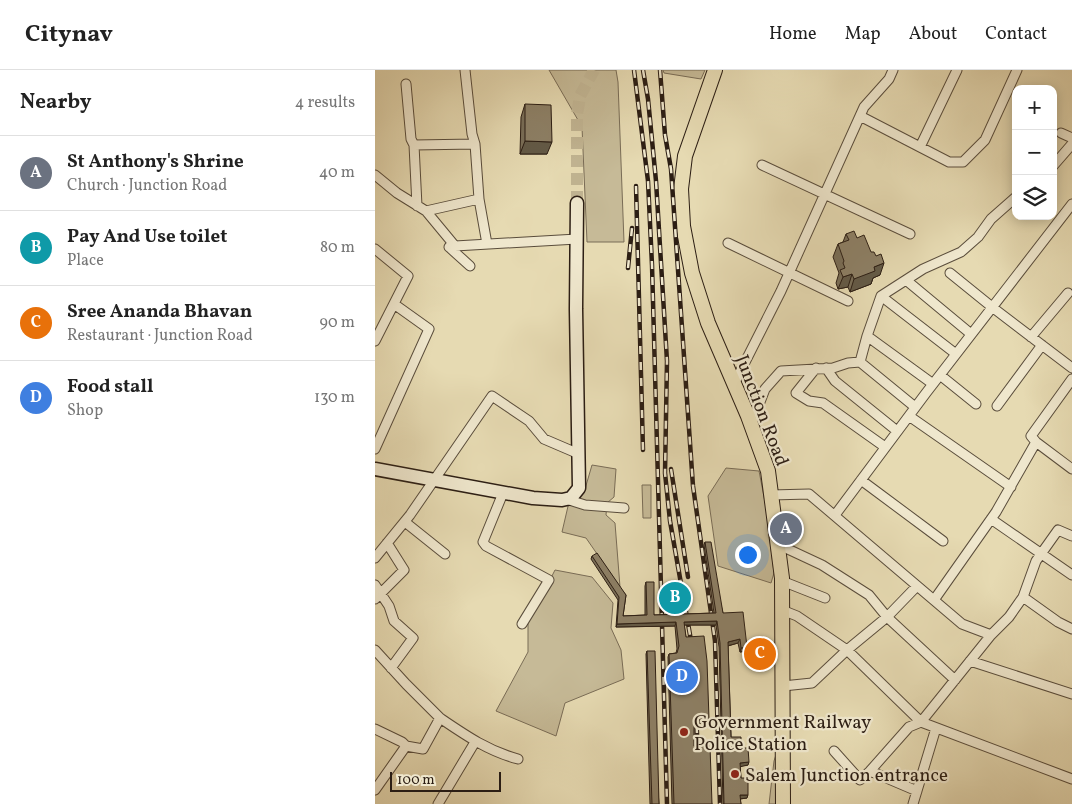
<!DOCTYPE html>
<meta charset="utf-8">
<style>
body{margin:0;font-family:Vollkorn,serif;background:#f2f2f2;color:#222}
.controls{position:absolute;right:15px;top:15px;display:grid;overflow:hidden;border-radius:10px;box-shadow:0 2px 12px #0003}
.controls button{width:45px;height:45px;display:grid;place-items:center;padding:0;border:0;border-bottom:1px solid #e0e0e0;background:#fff;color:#222;font:25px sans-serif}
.scale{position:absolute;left:15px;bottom:12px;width:111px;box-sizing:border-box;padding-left:5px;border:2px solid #2c1e14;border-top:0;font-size:14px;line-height:18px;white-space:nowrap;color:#2c1e14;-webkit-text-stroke:4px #efe7cd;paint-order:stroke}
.you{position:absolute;left:372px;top:484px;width:18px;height:18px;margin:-12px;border:4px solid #fff;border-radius:50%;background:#1a73e8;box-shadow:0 0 0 8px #1a73e833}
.badge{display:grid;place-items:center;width:32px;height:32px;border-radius:50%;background:#8f2418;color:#fff;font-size:16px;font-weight:700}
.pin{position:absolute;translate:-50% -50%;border:2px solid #fff;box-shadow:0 1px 5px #0006}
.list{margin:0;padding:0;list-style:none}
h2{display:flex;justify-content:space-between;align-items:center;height:65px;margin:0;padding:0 20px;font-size:21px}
h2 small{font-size:16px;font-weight:400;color:#767676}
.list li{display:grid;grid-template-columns:32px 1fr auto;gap:15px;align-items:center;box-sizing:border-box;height:75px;padding:0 20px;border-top:1px solid #e0e0e0}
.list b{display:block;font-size:19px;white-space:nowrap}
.list p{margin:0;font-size:16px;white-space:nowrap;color:#767676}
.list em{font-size:16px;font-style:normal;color:#767676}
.icon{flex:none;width:28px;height:28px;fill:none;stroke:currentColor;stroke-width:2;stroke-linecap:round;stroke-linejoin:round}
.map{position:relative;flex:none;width:697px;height:734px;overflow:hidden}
header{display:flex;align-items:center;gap:30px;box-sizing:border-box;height:70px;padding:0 25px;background:#fff;border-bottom:1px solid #e0e0e0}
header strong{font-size:24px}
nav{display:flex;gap:28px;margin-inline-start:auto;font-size:18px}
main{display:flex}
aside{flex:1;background:#fff}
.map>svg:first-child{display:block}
.green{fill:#c6ba97;stroke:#796c56}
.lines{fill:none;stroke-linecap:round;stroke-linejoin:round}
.secondary-tunnel{stroke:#c1b492;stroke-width:12;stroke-dasharray:12 6;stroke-linecap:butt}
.street-casing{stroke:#5a4d3c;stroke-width:11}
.secondary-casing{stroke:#2c1e14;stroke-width:15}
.primary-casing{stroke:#2c1e14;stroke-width:16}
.street{stroke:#efe7cd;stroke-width:9}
.secondary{stroke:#efe7cd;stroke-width:12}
.primary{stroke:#e6dab2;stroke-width:14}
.rail-casing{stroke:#2c1e14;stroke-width:4.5}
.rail{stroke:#efe7cd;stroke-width:2.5;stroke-dasharray:8;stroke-linecap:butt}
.wall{fill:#796e58;stroke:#2c1e14}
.shaded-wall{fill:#635a47;stroke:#2c1e14}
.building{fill:#8d8066;stroke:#2c1e14}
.poi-dot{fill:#8f2418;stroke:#efe7cd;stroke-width:2}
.labels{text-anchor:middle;stroke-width:4.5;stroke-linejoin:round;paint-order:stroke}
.street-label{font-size:19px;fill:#2c1e14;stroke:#efe7cd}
.poi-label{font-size:19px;fill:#2c1e14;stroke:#efe7cd;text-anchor:start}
</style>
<header>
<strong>Citynav</strong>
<nav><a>Home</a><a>Map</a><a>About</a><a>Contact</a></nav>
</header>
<main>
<aside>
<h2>Nearby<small>4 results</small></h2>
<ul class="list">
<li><span class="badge" style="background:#6b7280">A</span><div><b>St Anthony's Shrine</b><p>Church · Junction Road</p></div><em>40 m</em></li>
<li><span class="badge" style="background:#0f9aa8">B</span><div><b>Pay And Use toilet</b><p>Place</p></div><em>80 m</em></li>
<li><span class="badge" style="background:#e8710a">C</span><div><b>Sree Ananda Bhavan</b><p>Restaurant · Junction Road</p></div><em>90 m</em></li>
<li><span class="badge" style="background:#3f7fe0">D</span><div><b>Food stall</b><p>Shop</p></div><em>130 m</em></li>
</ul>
</aside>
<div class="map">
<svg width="697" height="734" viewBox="0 0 697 734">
<rect width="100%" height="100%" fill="#e6dab2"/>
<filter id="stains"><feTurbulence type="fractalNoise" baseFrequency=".004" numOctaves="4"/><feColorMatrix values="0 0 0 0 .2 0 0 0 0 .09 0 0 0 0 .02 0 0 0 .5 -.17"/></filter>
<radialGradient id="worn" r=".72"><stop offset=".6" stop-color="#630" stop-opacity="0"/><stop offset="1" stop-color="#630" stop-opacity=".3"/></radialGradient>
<path class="green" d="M174,0H241L243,12L249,172H212L207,57Z
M288,0H330L326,9L289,3Z
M217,395L241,399L239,427L232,433L231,445L240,453L245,517L211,468L187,462L194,432L210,419Z
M351,398L384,401L391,437L399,503L396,513L343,496L333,426Z
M267,415H276V448H268Z
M180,500L217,507L238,533L236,558L246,580L249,609L190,633L181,666L121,641L153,582V553Z
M403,678L404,734H394L399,691Z"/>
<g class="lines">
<path class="secondary-tunnel" d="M202,133V45L205,26L219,0"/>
<g class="street-casing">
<path id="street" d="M31,14L36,69L39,75L42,136
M485,46L574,92H588L610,70L642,0
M686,63L697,68
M39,75L100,74
M545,77L582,0
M387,95L535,164
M678,96L697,74
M0,105L22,123L51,141L80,176
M104,129L112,174
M51,141L104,129L100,74L97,64L90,0
M353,173L473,231
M74,177L80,176L202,169
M74,177L95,196
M0,179L33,206L0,271
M575,203L617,237L697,298
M531,210L596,264
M506,226L581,284
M492,266L558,314
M656,267L693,223
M485,292L540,337
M441,298L421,323L434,331L448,333L510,377
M451,298L460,311L522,361
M565,305L601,334
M359,314L406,221L489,37L514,9L518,0
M622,336L667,275
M534,346L636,417
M376,355L390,319L406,301L458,298L473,293L485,292L492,266L506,226L548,199L586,182L603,167L616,149L641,127
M661,372L697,399
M0,379L54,259L19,234
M486,410L568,471
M128,423L108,472L111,476L174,510L147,554
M396,425L434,424L587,554L616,565L634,547L648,527L683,552L697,559
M191,429L210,435L249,438
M460,445L551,323L697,134
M616,449L697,505
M30,452L70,484
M402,474L447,495L494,525L512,547L580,610
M0,488L35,445L117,326L154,351L169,369L204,384
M407,511L450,528
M0,515L14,536L19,551L38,568L16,598
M648,527L661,491L683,460L697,466
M0,529L29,500L12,473
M559,530L621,442L661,372L656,366L697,309
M407,540L422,546L472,580L546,652L534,657L495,701L542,721
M616,565L546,652L697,709
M0,580L31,614L65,648
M595,591L697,624
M408,616L437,613L472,580L512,547L542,516
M0,659L27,672L31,676L48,679L65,648C90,665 113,681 143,689
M459,681L485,710L495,701
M0,720L31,676
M63,734L100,672
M538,734L561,658"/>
</g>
<g class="secondary-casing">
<path id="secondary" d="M0,399L158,428L187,430L196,428L204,418L201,239L202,133"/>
</g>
<g class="primary-casing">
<path id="primary" d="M340,0L310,86L306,119L308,156L317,203L333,253L373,346L393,401L407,508L408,734"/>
</g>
<use href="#street" class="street"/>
<use href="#secondary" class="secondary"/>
<use href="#primary" class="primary"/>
<g class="rail-casing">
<path id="rail" d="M259,0L273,111L277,195L292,734
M268,0L273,29L281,111L292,291L290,403L295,451L318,582
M285,0L290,65L296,99L318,416L340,571L345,734
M261,116L268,380
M253,198L257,158
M296,399L313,507
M321,639L323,689"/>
</g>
<use href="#rail" class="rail"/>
</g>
<path class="wall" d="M150,34L172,84H145L146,47Z
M471,164L482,168L505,205L498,208L496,214L475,222L473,217L463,219L461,213L464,203L458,187L463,174L468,172Z
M330,472L348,543L372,577L371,581L365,582L363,573L353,576L356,667L366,678L373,695L365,696L366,708L372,728L365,729L366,734H348L344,577L341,555H309L311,567L333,653L319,654V676L337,734H297L293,587L294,584L301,583L302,579L300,556L241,557L243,530L216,489L217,486L251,525L248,546L270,545V516L271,512L279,545L339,543L329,475Z
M272,581L284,734H275L271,584Z"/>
<path class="shaded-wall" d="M150,71L177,72L172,84H145Z
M509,193L505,205L498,208L496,214L475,222L479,209L499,197Z
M477,204L473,217L463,219L468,207Z
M342,551L341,555H307L309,552Z
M301,552L300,556L241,557L242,554Z
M365,569L363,573L352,576L353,572Z
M372,577L371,581L365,582L366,578Z
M334,649L333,653L318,654L319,650Z
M374,692L373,695L364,697L365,693Z
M365,725H373L372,728L364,729Z"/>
<path class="building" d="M150,34L176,35L177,72L150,71Z
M479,161L482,168L489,165L496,182H499L501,186L506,184L509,193L499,197L500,201L479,209L477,204L468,207L465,200L470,198L468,193L469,191L463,174L474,170L471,164Z
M330,472H336L348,543L368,542L372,577L366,578L365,569L353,572L356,667H366V678H373L374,692L365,693L366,708H373V725H365L366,734H349L345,573L342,551L309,552L311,567L329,566L332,591L334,649L319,650V676H335L337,734H299L294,584L302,583L304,576L301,552L242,554L244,527L217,486L222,483L251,525L248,546L272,545L271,512H279V545L341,543Z
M272,581H280L284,734H277Z"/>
<g class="poi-dot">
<circle cx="309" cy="662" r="5"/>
<circle cx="360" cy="704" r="5"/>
</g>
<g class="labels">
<g class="street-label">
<text transform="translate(388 340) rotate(69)" y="7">Junction Road</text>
</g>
<g class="poi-label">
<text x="319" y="658">Government Railway<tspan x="319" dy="22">Police Station</tspan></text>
<text x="370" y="711">Salem Junction entrance</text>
</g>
</g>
<rect width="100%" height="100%" filter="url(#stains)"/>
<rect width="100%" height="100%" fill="url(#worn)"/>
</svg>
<div class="controls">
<button>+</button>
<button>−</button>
<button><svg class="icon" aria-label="layers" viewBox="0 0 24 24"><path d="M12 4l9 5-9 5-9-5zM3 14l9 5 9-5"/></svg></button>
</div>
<div class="scale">100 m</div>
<div class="you"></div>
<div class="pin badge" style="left:411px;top:459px;background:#6b7280">A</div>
<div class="pin badge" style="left:300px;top:528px;background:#0f9aa8">B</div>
<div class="pin badge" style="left:385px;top:584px;background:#e8710a">C</div>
<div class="pin badge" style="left:307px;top:607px;background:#3f7fe0">D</div>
</div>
</main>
